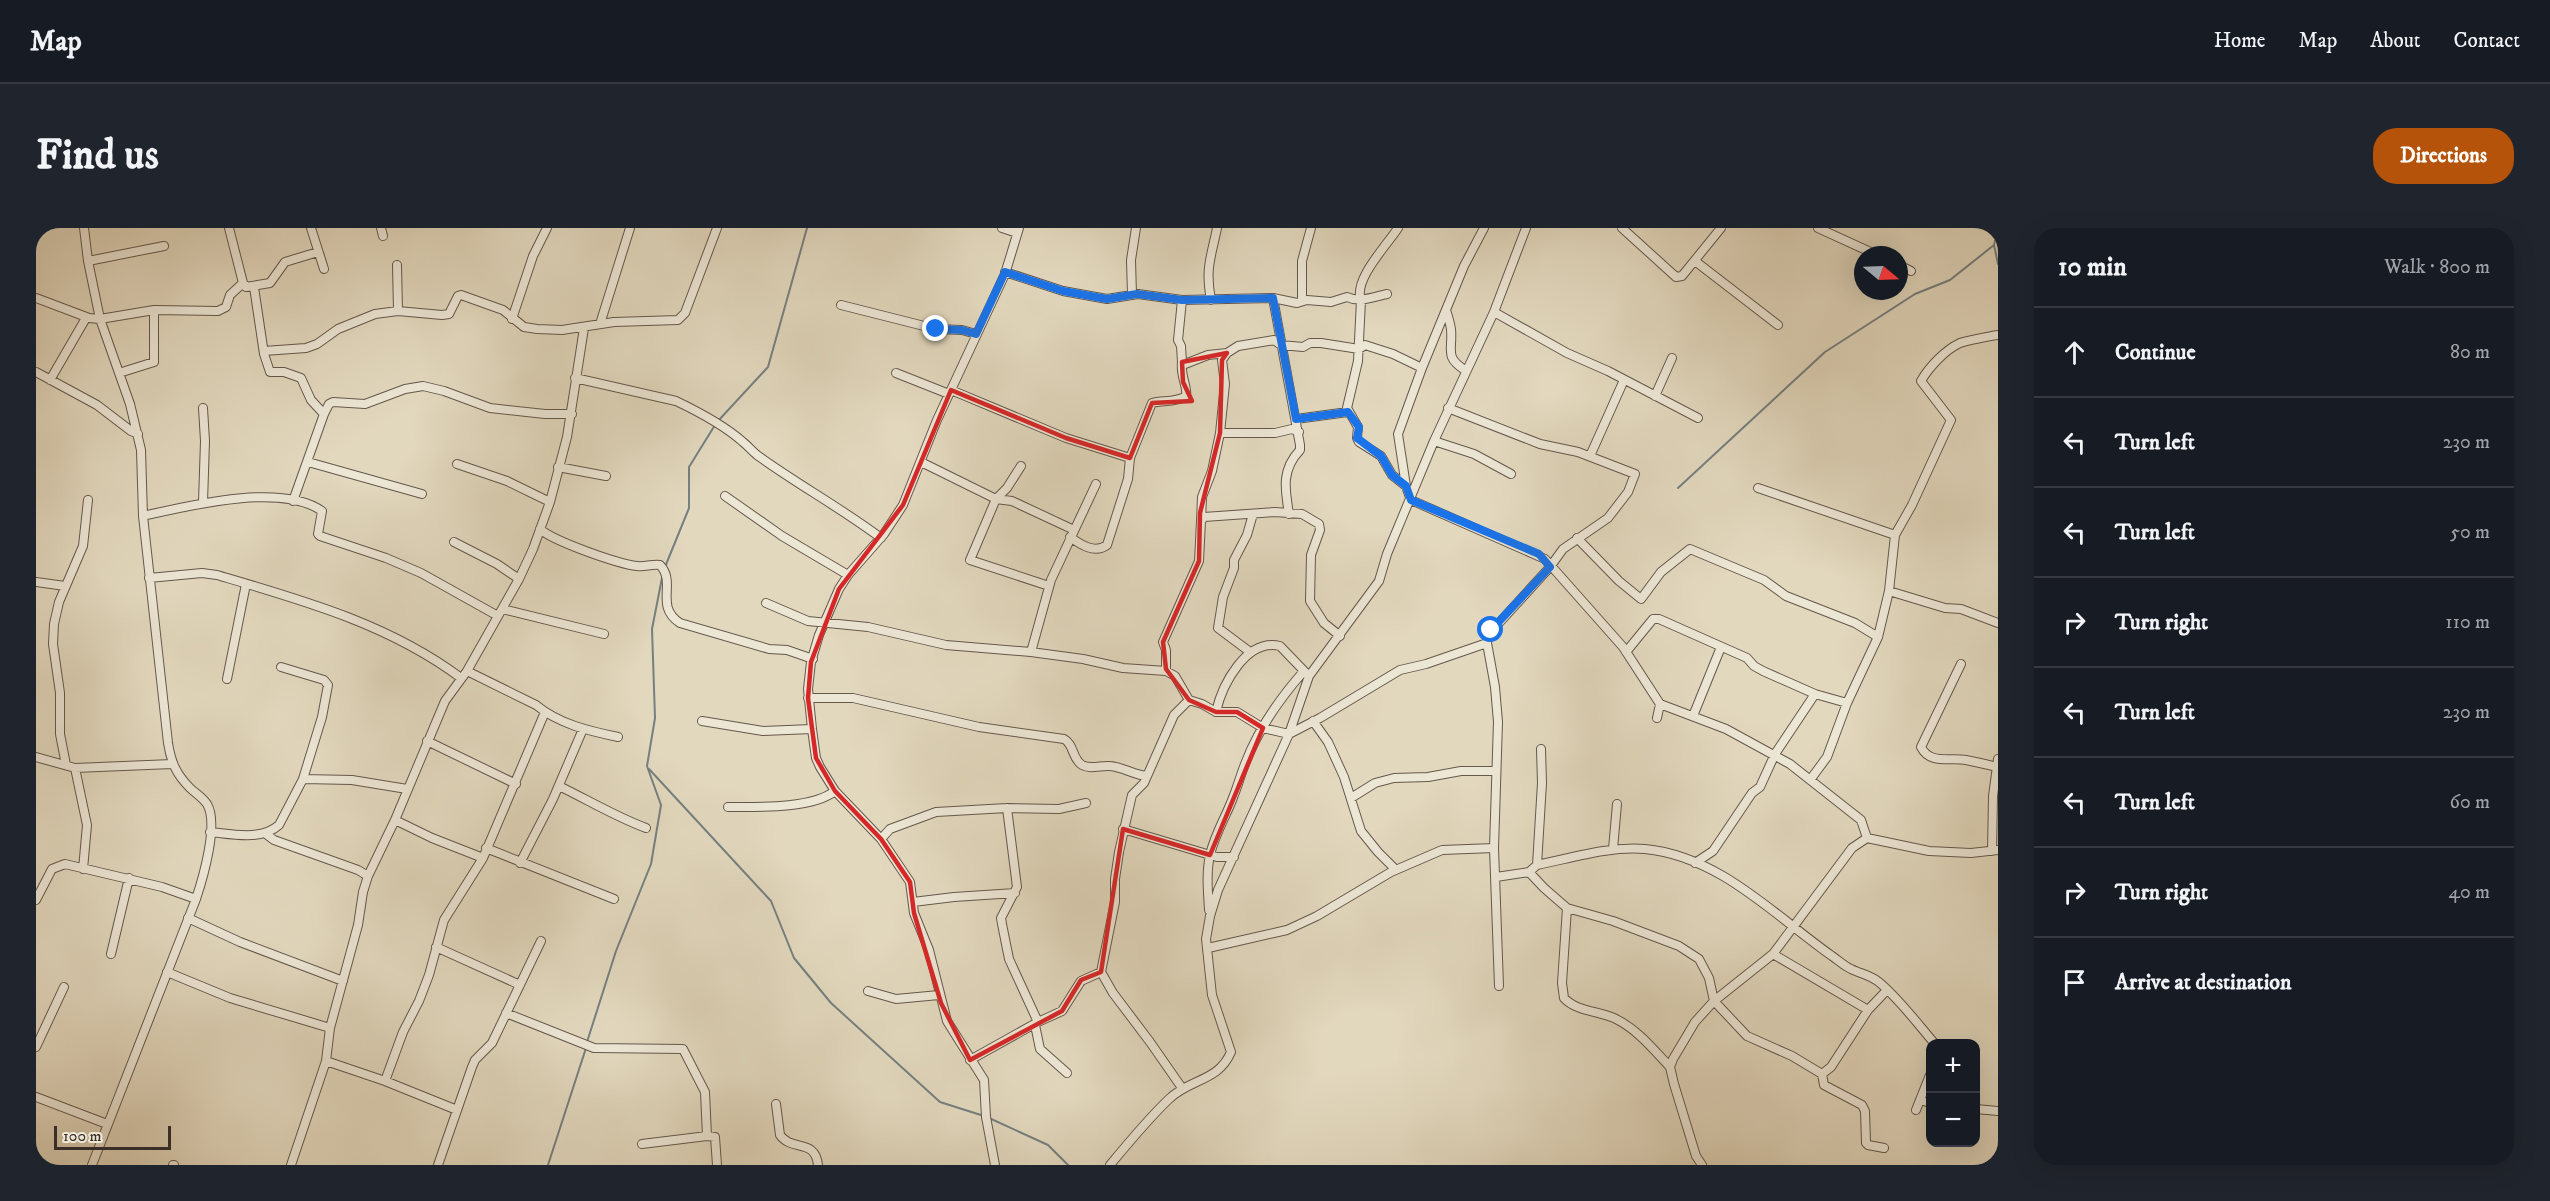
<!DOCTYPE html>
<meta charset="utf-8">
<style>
body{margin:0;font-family:"IM FELL DW Pica",serif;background:#20242c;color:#f1f3f6}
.controls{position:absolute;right:18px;bottom:18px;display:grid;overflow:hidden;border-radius:12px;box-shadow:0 6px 24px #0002}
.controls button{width:54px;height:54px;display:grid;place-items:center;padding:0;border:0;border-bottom:2px solid #363941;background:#171b24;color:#f1f3f6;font:30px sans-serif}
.compass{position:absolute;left:1818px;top:18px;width:54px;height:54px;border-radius:50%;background:#171b24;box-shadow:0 6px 24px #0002;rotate:109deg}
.scale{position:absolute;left:18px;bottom:15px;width:117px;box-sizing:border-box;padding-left:6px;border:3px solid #3b2e26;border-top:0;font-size:16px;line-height:21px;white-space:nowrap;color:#3b2e26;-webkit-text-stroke:4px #ece6d5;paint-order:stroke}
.stop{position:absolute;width:18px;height:18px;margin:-14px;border:4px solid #1a73e8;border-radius:50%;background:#fff}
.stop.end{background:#1a73e8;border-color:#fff;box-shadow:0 2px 6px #0008}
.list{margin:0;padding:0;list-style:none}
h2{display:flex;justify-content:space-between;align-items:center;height:78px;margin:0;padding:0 24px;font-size:26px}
h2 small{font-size:20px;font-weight:400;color:#9ea1a6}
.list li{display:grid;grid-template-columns:39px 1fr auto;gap:18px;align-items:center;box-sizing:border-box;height:90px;padding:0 24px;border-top:2px solid #363941}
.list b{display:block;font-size:22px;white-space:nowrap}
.list em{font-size:20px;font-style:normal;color:#9ea1a6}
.icon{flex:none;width:33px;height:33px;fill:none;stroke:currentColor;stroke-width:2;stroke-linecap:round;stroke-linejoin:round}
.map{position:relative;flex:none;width:1962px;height:937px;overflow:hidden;border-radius:24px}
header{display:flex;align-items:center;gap:36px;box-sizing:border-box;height:84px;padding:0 30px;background:#171b24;border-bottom:2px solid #363941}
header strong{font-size:28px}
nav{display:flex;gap:33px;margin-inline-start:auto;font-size:21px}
.intro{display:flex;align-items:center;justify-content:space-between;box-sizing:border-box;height:144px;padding:0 36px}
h1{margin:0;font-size:42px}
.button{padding:15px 27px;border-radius:24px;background:#b45309;color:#fff;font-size:21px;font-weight:700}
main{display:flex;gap:36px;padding:0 36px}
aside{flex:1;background:#171b24;border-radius:24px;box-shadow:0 6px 24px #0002}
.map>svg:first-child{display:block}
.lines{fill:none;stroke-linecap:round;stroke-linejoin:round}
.stream{stroke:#758081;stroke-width:2}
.minor-casing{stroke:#65584c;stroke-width:10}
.minor{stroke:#ece6d5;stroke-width:8}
.route{stroke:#1a73e8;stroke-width:8}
.marked{fill:none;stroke:#d62828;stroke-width:4.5;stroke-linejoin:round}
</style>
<header>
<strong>Map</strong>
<nav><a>Home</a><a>Map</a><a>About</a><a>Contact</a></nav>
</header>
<div class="intro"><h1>Find us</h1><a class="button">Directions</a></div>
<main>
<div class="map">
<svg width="1962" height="937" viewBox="0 0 1962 937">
<rect width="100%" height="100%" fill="#e2d8be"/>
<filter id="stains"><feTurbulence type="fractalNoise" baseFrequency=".00333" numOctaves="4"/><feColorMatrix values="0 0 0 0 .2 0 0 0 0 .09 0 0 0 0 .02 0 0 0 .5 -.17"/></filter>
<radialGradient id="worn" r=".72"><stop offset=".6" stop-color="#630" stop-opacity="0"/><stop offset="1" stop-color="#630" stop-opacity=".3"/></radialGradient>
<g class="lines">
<path class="stream" d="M1962,0L1958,17L1962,36
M682,193L732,139L771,0
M1642,260L1789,124L1879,66L1914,52L1958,17
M629,339L653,280V239L679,197
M613,541L735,673L758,730L795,775L904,874L948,888
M551,814L580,723L615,636L625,577L611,538L619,490L616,401L626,350
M953,890L1012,917L1032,937
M512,937L550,820"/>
<g class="minor-casing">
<path id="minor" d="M48,0L52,33L64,91L94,176L105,222L107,288L132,515C135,534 140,546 154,560C159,565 166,569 171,576C183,596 167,650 160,671L56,937
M193,0L207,55L210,59L234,55L249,34L282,24
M275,0L288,41
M345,0L347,8
M966,0L981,5
M1362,0C1351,17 1317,52 1325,72L1322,133L1311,180L1322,199L1321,210L1323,214L1345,228L1356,247L1370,258
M1448,0L1428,38L1386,140L1362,206L1370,258L1375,272L1509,331L1587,419L1624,476L1690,501L1754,536L1825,592L1831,610
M1586,0L1640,49L1646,48L1685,0
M1782,0L1841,27
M52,33L128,18
M1659,33L1742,97
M361,37L362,83
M1863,37L1875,43
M969,44L1027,63L1071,71L1102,66L1146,72L1237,70L1261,75L1271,72L1295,74L1311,69C1324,75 1337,69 1351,66
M218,59L228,126L234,144H248L265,150L275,172L288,186
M1096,67L1095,32L1100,0
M0,70L53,90L64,91L118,82L182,83L190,79L194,67L207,55
M1237,70L1264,217V222C1245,242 1249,261 1253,286
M1146,72L1142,112L1145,118L1146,134L1149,136L1172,127L1191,125L1202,118L1238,112L1245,117L1267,119L1274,115H1285L1323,121L1329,117L1357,126L1386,140
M1175,72C1169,40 1175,30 1181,0
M1266,72V33L1275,0
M805,77L900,101L926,102L940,106
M1410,82C1412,88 1414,95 1415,101C1417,122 1408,129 1429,142
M1458,84L1531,125L1572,143L1662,190
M476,91L497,28L511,0
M564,96L594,0
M228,123L270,120L281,116L302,101L339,86L362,83L406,87L413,86L422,68L425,67L467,82L488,99L501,101L526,102L578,94L642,92L649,85L681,0
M0,144L61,177L95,203L102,206
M83,145L118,134V82
M860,145L913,166
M539,150L640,173C661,183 689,198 707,214C712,218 716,223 721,227C761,256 805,280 845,310
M14,152L50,90
M915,162L1030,210L1094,230
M1619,168L1636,130
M1412,180L1504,216L1542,224L1599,246L1592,264L1572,290L1527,321L1514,339L1452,407L1451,415L1459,459L1462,494L1458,620L1463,758
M1260,191L1312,184
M1184,205L1189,156L1186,132L1191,125
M1398,213L1438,226L1475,246
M1554,228L1588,152
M272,234L386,266
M885,234L960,271L976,273L1038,302
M421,236L471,253L514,274
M985,238L971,260L960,271L934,332L1013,358
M522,239L570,248
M1722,260L1859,307
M689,268L746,308L812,347
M257,273L288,186L293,176L297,174L329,176L369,161L387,158L408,163L454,180L509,186H536
M167,274L169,213L167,180
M107,288C152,278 245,254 286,283L282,306L284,308L350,330L385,345L462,388
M1165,293L1166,269L1176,243L1184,205H1239L1256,201L1263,204
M504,301C517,313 582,336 601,338C609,339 615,336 624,337C641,355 618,378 644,395L733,421L751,422L777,431
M1034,309C1045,317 1059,326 1071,317L1092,251L1094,230L1116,175C1127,172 1139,175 1150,168C1152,160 1144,147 1146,134
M1541,310L1583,353L1605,371L1625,344L1654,321L1728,352L1750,368L1819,395L1842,409
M418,314L461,336L483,351
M113,350L166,345L181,347C266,372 353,396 425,450
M0,354L29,358
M1853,363L1909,380L1925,381L1962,395
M730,375L772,393L832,399L910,417L995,424L1047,431L1087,440L1130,443L1139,448L1153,472L1166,476L1180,484H1201L1227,500L1253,506L1284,490L1364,442L1390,436L1451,415
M466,381L568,406
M995,424L1015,352L1060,256
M1214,424L1182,400L1187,369L1198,340V332L1211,307L1217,286
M1590,424L1617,391H1623L1711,430L1718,438L1727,443L1779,466L1811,475
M1925,436L1885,519C1894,537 1914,529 1930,532C1940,534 1950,536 1960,539
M431,443L500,477C523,496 553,503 582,509
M1130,443V422L1127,414L1163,333L1165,293L1168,289L1239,284L1266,286L1283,296L1284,302L1275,327L1274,373L1288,395L1304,408
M191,451L210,356
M772,470H817L943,499L1028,511C1038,516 1036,531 1046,537C1055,542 1065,537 1074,538C1087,539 1098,547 1111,548
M1180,484C1186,457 1210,410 1244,418L1271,446
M1657,488L1685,419
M1621,490L1624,476
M666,493L727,503L776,501
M1277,493L1292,514L1308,549L1325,603L1342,624L1360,642
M391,513L480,556
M0,529L39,540L136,536
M30,537L24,506V465L17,416L18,396L23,374L47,318L52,272
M39,540L51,597L47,641
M267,551L316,552L371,561
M1774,552L1791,529L1811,475L1842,409L1853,363L1859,307L1876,277L1915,192L1885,153C1893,139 1909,122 1924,115C1929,113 1955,108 1962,107
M523,558C552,572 580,589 610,600
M1315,570L1339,555L1358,550L1392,549L1425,543H1460
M692,579C721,579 776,581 799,563
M971,580L981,659L965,690L966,696L973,731L1002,794L1026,783L1045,753L1065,744
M359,592L396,610L447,630
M1087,601L1181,629H1198
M174,604C196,606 225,613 243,597L267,551L286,489L292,457L288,452L245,439
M230,606L238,612L322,642L332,648
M845,611L854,601L900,584L971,580L1023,581L1050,575
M450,620L578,671
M1577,621L1581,576
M1956,623L1957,568L1962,531
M484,635L517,571L547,501
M1659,635L1677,623L1716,565L1724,559L1739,526L1779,466
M1501,637L1506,555L1505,521
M1493,644L1508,660L1531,680L1526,755L1528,770C1541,784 1564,783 1580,791C1602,802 1618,822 1634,839
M1460,649L1493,644L1501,637C1536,630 1573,618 1609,621C1683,628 1738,687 1796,728C1802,732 1808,738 1815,741C1825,746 1835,747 1844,755C1864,772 1881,795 1899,816
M0,672L16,641L29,636L126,659L160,671
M877,674L918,669L979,665
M1531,680L1577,693L1643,718L1663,731L1673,750L1678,773L1711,808L1756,828L1786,846
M1173,682C1172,664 1170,645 1174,627C1179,605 1191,587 1198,567C1202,557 1205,546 1209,536C1222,502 1244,470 1268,443
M152,690L204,714L307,753
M400,719L484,757
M1172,720L1251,702L1281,688L1355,644L1406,622L1458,620
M75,726L93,650
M1737,726L1832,782
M131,744L194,770L294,800
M832,763L860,771L903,767
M470,785L558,820L647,821L669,864L671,908L679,909L681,937
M999,797L1004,821L1031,845
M0,819L28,759
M934,832L1002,794
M290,833L349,853L421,882
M1786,846L1788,857L1826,877L1829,883L1830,915L1832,917L1848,920
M1786,846L1795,839L1832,782L1851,762
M349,853L367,804L383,773L393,747L408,692L447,630L509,484
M1146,860L1114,814L1077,765L1065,744L1079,674V651L1083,624L1096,567L1108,555L1138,487L1153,472
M0,869L71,896
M1885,872L1894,875
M740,876L744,907C756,924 779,910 782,937
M1940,881L1962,883
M1880,882L1894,847
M606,916L671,908
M137,937H138
M255,937L290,833L294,800L322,697L327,664L332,648L359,592L409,473L431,443L483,351L497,321L514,274L531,209L548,100
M402,937L436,839L439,832L456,815L505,713
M959,937L950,889L948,852L911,793L893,722L878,685L874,654L845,611L799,563L784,539L780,530L776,501L772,461L775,434L783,407L803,361L812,347L848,306L867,277L901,192L969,46L983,0
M1074,937C1093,914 1112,891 1133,871C1155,850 1182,854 1195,824L1176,767L1170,711L1174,688L1182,662L1253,506L1273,448L1343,353L1351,326L1398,213L1458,84L1490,0
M1666,937L1660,928L1638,856L1634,839L1637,831L1659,794L1678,773L1737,726L1816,620L1831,610L1893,623L1935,625L1962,622"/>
</g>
<use href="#minor" class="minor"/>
</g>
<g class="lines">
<path class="route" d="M900,101L926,102L940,106L969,44L1027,63L1071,71L1101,66L1146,72L1237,70L1260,191L1312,184L1323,199L1321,210L1345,228L1356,247L1370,258L1375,272L1503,326L1514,339L1455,402"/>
</g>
<path class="marked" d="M1191,125L1186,132L1184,205L1164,285L1163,333L1127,414L1130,441L1153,472L1180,484H1201L1227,500L1174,627L1087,601L1065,744L1045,752L1026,783L934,832L905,775L878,685L874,654L845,611L799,563L780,530L772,470L775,434L803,361L867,277L915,162L1030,210L1094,230L1116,175L1156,173L1147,154L1146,134Z"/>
<rect width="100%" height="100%" filter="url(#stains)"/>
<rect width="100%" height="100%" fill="url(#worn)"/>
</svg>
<div class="controls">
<button>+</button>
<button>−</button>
</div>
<svg class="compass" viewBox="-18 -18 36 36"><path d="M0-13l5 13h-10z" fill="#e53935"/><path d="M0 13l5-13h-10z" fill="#9ea1a6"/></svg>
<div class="scale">100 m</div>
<div class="stop" style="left:1455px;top:402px"></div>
<div class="stop end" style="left:900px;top:101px"></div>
</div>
<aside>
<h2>10 min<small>Walk · 800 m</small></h2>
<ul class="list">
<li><svg class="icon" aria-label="ahead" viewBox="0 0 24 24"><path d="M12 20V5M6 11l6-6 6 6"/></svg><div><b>Continue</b></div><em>80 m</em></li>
<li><svg class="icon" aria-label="left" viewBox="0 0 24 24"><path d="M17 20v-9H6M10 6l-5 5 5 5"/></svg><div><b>Turn left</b></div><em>230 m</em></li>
<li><svg class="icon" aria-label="left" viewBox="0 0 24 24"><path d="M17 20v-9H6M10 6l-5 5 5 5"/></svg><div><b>Turn left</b></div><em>50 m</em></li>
<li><svg class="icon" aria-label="right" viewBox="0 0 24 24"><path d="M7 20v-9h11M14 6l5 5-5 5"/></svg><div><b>Turn right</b></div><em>110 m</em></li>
<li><svg class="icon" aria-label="left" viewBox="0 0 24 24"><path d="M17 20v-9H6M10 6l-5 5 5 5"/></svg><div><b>Turn left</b></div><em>230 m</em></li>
<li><svg class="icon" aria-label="left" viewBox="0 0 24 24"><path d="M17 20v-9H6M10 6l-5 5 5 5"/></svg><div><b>Turn left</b></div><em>60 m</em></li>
<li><svg class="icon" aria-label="right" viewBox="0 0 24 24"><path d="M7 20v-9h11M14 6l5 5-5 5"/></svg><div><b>Turn right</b></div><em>40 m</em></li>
<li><svg class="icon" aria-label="arrive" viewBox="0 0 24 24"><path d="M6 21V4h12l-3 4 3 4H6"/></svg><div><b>Arrive at destination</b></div></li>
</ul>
</aside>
</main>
